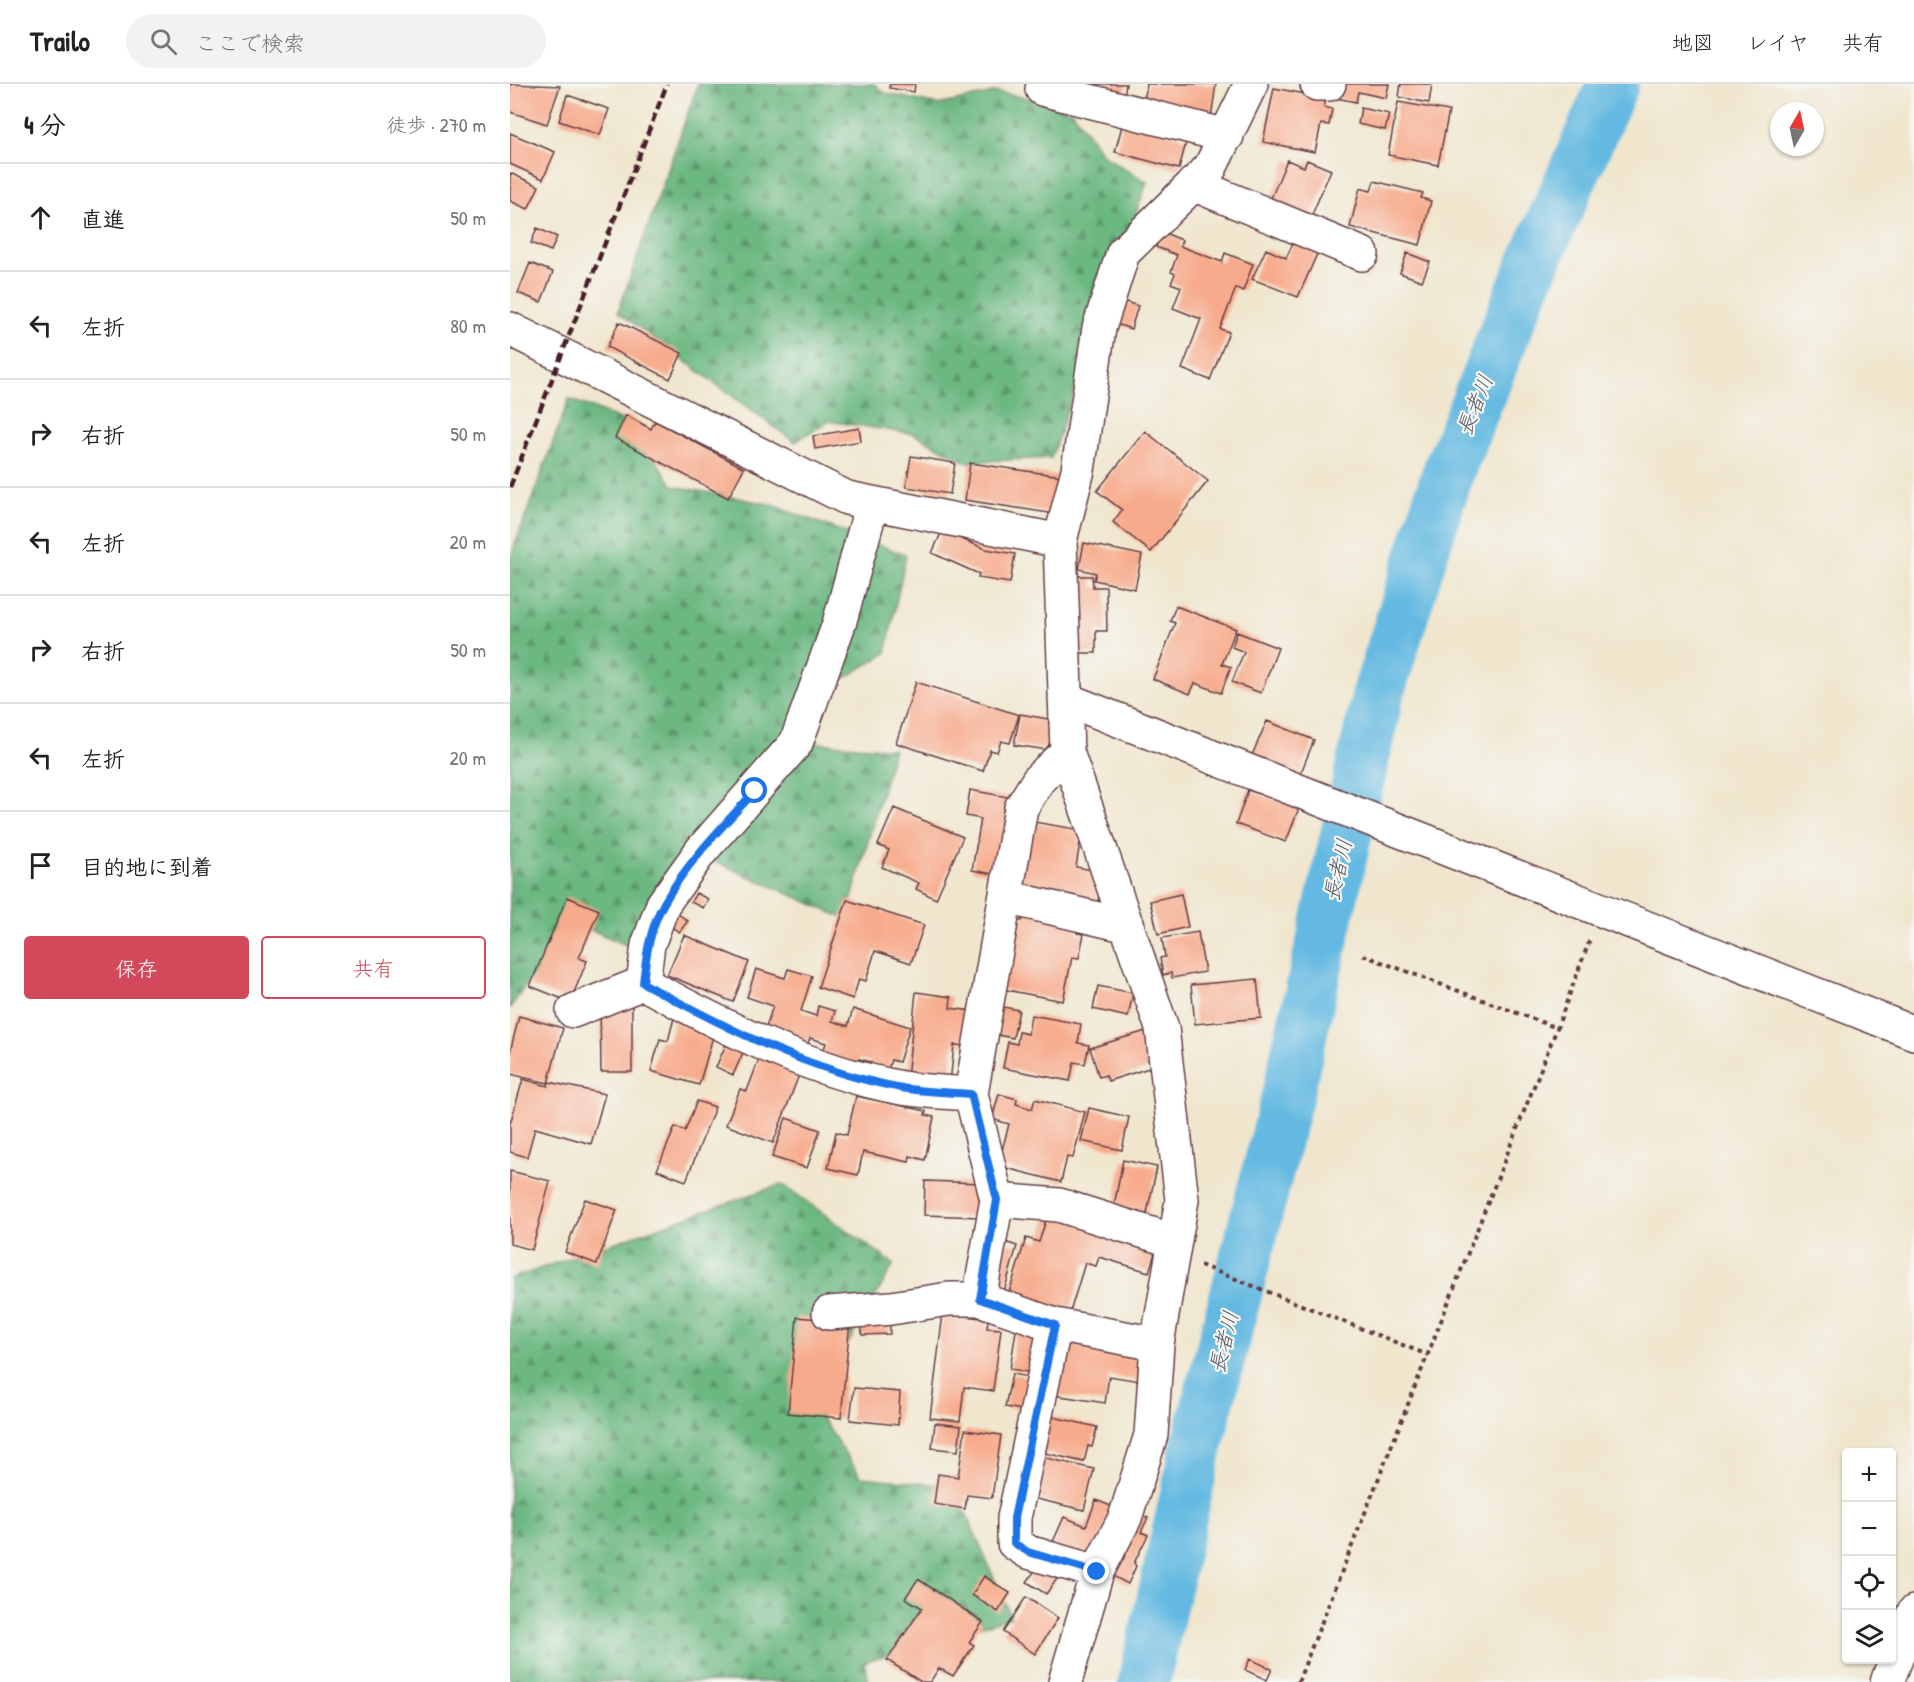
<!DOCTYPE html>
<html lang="ja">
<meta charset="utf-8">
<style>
body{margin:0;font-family:"Patrick Hand","Klee One",sans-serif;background:#f2f2f2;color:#222}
.controls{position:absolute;right:18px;bottom:18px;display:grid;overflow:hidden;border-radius:6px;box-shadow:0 2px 4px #0004}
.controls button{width:54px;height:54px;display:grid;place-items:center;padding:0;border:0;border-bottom:2px solid #e0e0e0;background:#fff;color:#222;font:30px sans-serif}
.compass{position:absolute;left:1260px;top:18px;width:54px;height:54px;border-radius:50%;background:#fff;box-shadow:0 2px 4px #0004;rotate:9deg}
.stop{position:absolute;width:18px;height:18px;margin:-14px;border:4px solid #1a73e8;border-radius:50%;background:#fff}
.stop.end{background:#1a73e8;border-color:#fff;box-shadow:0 2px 6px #0008}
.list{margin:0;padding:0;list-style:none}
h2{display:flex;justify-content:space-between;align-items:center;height:78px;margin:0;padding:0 24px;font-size:26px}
h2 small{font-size:20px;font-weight:400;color:#767676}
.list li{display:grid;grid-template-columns:39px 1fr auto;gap:18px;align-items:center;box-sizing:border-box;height:108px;padding:0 24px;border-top:2px solid #e0e0e0}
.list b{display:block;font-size:22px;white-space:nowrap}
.list em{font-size:20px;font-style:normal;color:#767676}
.actions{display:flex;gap:12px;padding:18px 24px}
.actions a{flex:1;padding:14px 0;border:2px solid #d1495b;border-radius:6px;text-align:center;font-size:21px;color:#d1495b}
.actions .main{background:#d1495b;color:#fff}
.icon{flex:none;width:33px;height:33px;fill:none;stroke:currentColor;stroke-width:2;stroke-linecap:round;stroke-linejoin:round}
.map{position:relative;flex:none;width:1404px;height:1598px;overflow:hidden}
header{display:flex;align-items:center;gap:36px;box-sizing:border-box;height:84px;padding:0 30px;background:#fff;border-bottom:2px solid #e0e0e0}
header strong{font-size:28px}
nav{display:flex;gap:33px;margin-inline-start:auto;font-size:21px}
.search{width:420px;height:54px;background:#f2f2f2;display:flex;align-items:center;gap:15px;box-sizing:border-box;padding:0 21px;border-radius:33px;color:#767676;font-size:22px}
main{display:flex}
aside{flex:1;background:#fff}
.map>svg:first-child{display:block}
.forest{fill:url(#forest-firs);stroke:#5b6c56;stroke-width:1.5}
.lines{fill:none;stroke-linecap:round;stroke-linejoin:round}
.river{stroke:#64b9e1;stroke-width:52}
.building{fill:#f7ab8c}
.minor-casing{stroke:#633d43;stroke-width:36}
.path{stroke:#633d43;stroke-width:4;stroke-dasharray:4.5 4.5;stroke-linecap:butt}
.minor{stroke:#fff;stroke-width:33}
.rail{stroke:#4a1f2b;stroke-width:4.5;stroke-dasharray:9 4.5;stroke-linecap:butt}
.route{stroke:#1a73e8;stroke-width:8}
.labels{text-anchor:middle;stroke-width:4.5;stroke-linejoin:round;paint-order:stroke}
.water-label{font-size:21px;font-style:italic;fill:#53556b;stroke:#f6f6f2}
</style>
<header>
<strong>Trailo</strong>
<div class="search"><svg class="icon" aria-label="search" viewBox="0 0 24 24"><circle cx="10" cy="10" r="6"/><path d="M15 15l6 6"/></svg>ここで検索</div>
<nav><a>地図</a><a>レイヤ</a><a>共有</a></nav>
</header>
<main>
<aside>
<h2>4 分<small>徒歩 · 270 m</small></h2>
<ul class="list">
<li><svg class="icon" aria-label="ahead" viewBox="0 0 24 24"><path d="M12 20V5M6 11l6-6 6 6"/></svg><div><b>直進</b></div><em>50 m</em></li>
<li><svg class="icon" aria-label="left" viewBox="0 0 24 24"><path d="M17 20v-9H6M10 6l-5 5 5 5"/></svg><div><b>左折</b></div><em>80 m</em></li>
<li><svg class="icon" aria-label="right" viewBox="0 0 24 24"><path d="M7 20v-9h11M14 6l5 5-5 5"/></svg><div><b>右折</b></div><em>50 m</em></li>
<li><svg class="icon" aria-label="left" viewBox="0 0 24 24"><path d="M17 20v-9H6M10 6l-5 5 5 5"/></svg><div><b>左折</b></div><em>20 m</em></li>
<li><svg class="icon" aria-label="right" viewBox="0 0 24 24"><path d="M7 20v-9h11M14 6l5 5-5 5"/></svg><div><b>右折</b></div><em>50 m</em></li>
<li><svg class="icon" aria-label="left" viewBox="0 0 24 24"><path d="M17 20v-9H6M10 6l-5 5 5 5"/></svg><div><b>左折</b></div><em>20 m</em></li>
<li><svg class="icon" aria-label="arrive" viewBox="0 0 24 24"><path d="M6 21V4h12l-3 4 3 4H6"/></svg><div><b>目的地に到着</b></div></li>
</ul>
<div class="actions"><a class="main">保存</a><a>共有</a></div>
</aside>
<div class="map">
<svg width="1404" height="1598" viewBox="0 0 1404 1598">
<defs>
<pattern id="forest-firs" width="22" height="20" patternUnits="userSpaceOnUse" patternTransform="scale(1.5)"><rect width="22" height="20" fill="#6cb881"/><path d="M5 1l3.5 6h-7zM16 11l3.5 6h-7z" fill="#5b956a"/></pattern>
</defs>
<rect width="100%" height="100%" fill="#f6f6f2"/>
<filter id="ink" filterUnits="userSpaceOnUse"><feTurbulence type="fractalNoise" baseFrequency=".0167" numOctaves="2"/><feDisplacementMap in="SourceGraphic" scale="12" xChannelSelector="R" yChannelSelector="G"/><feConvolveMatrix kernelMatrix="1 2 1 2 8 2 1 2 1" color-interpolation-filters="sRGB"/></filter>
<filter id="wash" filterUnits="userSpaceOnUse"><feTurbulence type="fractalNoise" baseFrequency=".008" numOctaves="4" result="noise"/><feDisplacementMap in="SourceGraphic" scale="24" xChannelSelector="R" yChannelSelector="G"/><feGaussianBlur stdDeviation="1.35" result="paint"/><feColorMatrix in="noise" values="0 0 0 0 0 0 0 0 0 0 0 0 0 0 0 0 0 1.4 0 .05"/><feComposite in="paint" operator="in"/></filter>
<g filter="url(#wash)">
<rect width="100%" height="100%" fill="#f0e6ce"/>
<path class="forest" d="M188,0H364L375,9L428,21L487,8L532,17L563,28L593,71L637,98L541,374L456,378L404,350L318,337L285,358L108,228Z
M59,315L121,339L163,402L259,420L396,471L376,569L305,612L295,658L384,665L336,835L199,775L121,863L60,837L0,924V474Z
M272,1100L384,1180L303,1321L351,1393L444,1402L501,1533L354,1578L359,1598H0V1195Z"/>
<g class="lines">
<path class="river" d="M634,1598L688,1357L777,1013L868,610L937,391L1014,201L1103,0"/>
</g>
<g id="blocks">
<path class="building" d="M0,0L50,2L37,40L0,28Z
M380,0H405L404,8L379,4Z
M580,0H616L614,13L579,10Z
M637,0H706L701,34L669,30L670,23L634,17Z
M823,0H879L876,14L848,8L846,18L821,13Z
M891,0H922L919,19L889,13Z
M764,4L816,14L814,23L822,25L819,41L811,40L805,68L753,58Z
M57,11L99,25L90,51L49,37Z
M888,18L939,27L928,81L878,71Z
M851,24L879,30L875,46L848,40Z
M613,38L677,55L669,85L605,68Z
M0,49L45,68L33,95L0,80Z
M777,76L794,83L797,76L821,86L798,140L757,124Z
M0,89L29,102L18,125L0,117Z
M864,97L913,109L911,114L921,117L910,161L840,143L850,104L861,107Z
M27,144L47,153L41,167L21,159Z
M652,148L672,156L670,162L712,178L715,169L743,180L733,207L726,204L710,245L719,248L700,296L672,285L691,235L663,224L671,203L661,199L665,190L661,188L667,171L646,163Z
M787,151L811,161L788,213L742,195L756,165L776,174Z
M897,169L920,178L912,197L890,189Z
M20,179L43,188L31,218L8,209Z
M613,217L628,222L621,245L606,240Z
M109,238L172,269L160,295L97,263Z
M116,331L141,345L145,337L234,384L218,414L105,354Z
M349,344L351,357L305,365L303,352Z
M635,347L698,397L641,468L603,438L612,426L587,407Z
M401,372L445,379L440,410L396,403Z
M460,379L551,392L545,430L455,416Z
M432,447L476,465L505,470L500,499L468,494L469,490L422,469Z
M574,459L632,471L625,505L584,496L586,489L569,485Z
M562,492H582L583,503H596L597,547H586V569H563Z
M666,522L726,545L712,580L721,583L711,609L685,599L680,610L643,595L665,539L660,537Z
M727,548L768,564L751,609L722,598L734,568L722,563Z
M406,598L509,631L500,659L491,657L487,668L480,666L473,687L386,659Z
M510,630L544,636L538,666L504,661Z
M757,637L804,656L790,691L742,671Z
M460,706L503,714L493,792L462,786L471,735L456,732Z
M738,706L789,724L776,758L726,740Z
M384,724L453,753L426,815L406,805L409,799L372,783L379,766L368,761Z
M518,737L572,746L566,783L593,788L586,829L507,805Z
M186,809L198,815L193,824L181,818Z
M671,810L678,843L648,850L640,817Z
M57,813L89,826L69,874L77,877L60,918L20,902Z
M337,816L414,841L401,879L365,867L356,897L349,895L343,915L308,903Z
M164,827L178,837L169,848L156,839Z
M514,827L568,841L567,849L574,850L569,874L562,873L553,917L486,904L504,836L512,837Z
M688,848L695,888L662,894L661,889L653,891L650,874L655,873L652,854Z
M174,851L239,878L223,918L157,891Z
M246,885L275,894L278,885L302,892L291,927L306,932L308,922L325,927L322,937L338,942L343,925L400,943L389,978L381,976L376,991L359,986L361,978L349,975L346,985L311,974L316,959L300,954L295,968L252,955L263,922L237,913Z
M747,895L751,934L685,940L681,901Z
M588,902L623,909L618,933L583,925Z
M406,908L441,913L440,924L462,927L458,962L444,961L440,1000L397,995Z
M90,921H122V988H91Z
M483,921L509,926L503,954L477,949Z
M521,931L571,940L568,959L579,961L575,980L564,978L560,997L493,984L498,958L507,960L509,948L518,950Z
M9,932L53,944L38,999L0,990V968Z
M164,934L205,946L189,1001L141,987L150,955L158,957Z
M636,947L644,974L638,976L642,983L598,997L596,991L589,993L580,964Z
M218,956L235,964L223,991L206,983Z
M252,967L292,983L263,1059L216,1041L230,1005L237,1007Z
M13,995L38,1002L39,998L95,1010L81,1060L25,1044L17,1073L0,1068V1040Z
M489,1010L507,1015L506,1020L522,1025L525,1015L575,1028L563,1074L557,1073L551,1098L488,1082L499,1040L482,1035Z
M346,1012L416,1027L415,1031L424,1033L415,1076L400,1072L399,1078L353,1068L348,1091L318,1084L326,1048L337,1051Z
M187,1017L205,1023L176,1097L147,1086L165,1043L175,1047Z
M579,1024L619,1033L612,1066L571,1057Z
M276,1034L310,1046L297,1084L262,1073Z
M613,1076L647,1083L635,1138L602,1132Z
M0,1087L40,1097L22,1166L0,1160Z
M415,1097L471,1099L470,1133L414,1131Z
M75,1115L107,1126L87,1180L55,1168Z
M540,1123L649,1156L639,1188L589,1173L586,1182L575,1179L560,1228L499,1209L516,1154L529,1158Z
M492,1157L507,1162L493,1211L478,1207Z
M433,1229L478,1235L477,1244L491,1245L483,1307L454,1303L450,1337L420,1334Z
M287,1233L340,1238L331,1334L278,1329Z
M351,1235H380V1250L352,1251Z
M507,1240L536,1245L528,1290L500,1285Z
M571,1255L634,1270L630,1297L599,1292L595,1319L544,1311L547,1259L570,1263Z
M502,1290L525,1294L518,1327L495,1323Z
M344,1304L390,1308L388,1341L340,1336Z
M539,1332L587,1343L582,1363L578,1362L574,1378L531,1368Z
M425,1339L451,1342L448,1367L422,1364Z
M455,1346L491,1351L482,1414L457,1411L455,1425L424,1420L428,1390L448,1393Z
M532,1373L584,1385L574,1426L522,1414Z
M586,1416L603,1423L580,1478L541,1462L554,1433L576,1442Z
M630,1431L638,1434L631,1448L638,1451L624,1479L626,1482L618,1500L601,1491Z
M528,1482L547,1495L536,1510L517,1498Z
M474,1492L500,1509L488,1528L462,1511Z
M408,1495L473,1538L459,1558L464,1561L443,1592L429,1584L420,1598H411L377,1576L412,1524L395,1514Z
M516,1513L548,1534L525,1570L493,1548Z
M740,1575L762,1585L757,1596L735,1586Z"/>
</g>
</g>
<g filter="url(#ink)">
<use href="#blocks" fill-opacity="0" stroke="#633d43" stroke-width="1.5"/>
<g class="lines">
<g class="minor-casing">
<path id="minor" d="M807,0H819
M532,5L717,52
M683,100L852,170
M0,245L337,414L550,457
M555,615L1404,949
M496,813L618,842
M133,899L138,861L153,820L191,767L286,659L329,540L362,420
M63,927L133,899C216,944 299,987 392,1004C415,1008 438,1008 461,1010
M487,1116L549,1121L664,1157
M469,1215L487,1116L461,1010L511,724L529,695L557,668
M319,1229L381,1224L439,1215H469L545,1241L647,1260
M545,1241L504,1434V1459L518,1468L587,1488
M555,1598L587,1488L615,1434L641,1351L647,1260L672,1116L652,944L557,668L550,457L568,386L589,244L613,169L700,84L741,0
M1377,1598L1404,1528"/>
</g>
<path class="path" d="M853,871L1047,944
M690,1181L918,1271
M788,1598L1047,944L1080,855"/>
<use href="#minor" class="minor"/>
<path class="rail" d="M0,403L157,0"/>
</g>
</g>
<g class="lines" filter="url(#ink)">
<path class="route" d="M245,707C213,742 178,777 154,819C140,843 136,872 133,899C216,944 299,987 392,1004C415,1008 438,1008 461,1010L487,1116L470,1215L545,1241L504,1434V1459L518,1468L587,1488"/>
</g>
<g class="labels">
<g class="water-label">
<text transform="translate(965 321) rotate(-68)" y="7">長者川</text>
<text transform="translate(828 786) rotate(-77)" y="7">長者川</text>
<text transform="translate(714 1258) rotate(-76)" y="7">長者川</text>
</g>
</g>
</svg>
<div class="controls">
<button>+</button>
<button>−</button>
<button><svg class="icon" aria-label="locate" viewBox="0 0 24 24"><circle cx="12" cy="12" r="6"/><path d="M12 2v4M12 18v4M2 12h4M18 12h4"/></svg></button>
<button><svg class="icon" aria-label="layers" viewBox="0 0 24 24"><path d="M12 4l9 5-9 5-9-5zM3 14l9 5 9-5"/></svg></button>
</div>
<svg class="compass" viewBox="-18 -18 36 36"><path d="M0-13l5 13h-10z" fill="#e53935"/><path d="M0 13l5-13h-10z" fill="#767676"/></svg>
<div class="stop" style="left:245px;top:707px"></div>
<div class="stop end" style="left:587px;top:1488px"></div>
</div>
</main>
